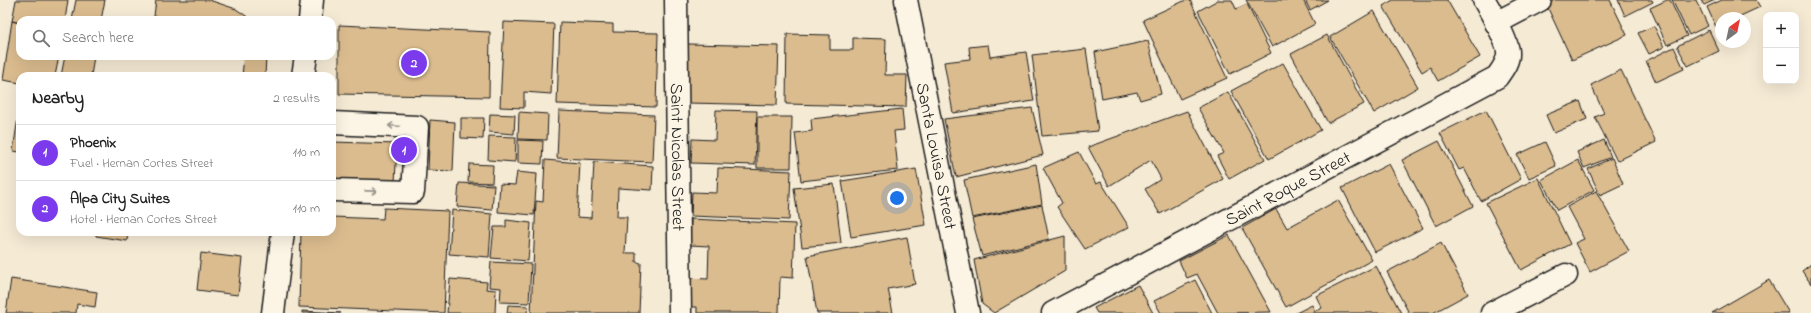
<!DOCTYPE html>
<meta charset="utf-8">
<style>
body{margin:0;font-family:"Indie Flower",sans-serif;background:#f2f2f2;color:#222}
.controls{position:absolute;right:12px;top:12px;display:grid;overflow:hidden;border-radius:8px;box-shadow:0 4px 16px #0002}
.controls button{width:36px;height:36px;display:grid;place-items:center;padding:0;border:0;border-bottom:1px solid #e0e0e0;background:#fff;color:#222;font:20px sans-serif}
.compass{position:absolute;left:1715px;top:12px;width:36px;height:36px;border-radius:50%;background:#fff;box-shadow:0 4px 16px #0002;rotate:33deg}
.you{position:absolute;left:897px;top:198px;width:14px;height:14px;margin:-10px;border:3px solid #fff;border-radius:50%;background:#1a73e8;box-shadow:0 0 0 6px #1a73e833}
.badge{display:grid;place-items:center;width:26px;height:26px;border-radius:50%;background:#7c3aed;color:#fff;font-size:13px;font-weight:700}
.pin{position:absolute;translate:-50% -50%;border:2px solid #fff;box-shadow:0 1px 4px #0006}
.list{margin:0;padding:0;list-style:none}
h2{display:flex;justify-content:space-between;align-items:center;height:52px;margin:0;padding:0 16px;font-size:17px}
h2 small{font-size:13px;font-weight:400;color:#767676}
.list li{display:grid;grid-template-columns:26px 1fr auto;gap:12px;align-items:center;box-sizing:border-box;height:56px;padding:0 16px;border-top:1px solid #e0e0e0}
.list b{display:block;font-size:15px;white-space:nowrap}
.list p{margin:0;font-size:13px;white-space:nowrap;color:#767676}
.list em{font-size:13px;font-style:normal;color:#767676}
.icon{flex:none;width:22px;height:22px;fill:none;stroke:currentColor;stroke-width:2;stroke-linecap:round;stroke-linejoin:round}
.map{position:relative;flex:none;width:1811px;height:313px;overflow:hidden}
.search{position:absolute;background:#fff;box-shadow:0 4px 16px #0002;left:16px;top:16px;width:320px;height:44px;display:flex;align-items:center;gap:10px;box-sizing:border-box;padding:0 14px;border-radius:12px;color:#767676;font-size:15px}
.panel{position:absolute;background:#fff;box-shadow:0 4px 16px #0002;left:16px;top:72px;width:320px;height:164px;border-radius:12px}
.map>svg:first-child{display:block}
.building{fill:#dbbc8f;stroke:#1c1c1c}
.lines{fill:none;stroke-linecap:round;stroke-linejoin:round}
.minor-casing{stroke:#1c1c1c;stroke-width:25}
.major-casing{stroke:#1c1c1c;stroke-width:25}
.minor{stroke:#fcf5e5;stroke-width:22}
.major{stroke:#fcf5e5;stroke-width:22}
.oneway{stroke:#97938b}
.labels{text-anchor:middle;stroke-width:3;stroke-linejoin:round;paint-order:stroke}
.street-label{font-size:18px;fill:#1c1c1c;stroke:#fcf5e5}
</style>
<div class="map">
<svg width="1811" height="313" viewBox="0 0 1811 313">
<rect width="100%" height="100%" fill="#f5ead4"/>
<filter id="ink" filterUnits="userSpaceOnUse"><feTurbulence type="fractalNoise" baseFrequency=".025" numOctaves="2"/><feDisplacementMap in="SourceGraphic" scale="8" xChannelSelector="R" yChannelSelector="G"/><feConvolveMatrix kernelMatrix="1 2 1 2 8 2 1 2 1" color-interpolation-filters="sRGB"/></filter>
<g filter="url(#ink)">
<path class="building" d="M16,0H68L65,20H20V23L12,21Z
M76,0H105L101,20H72Z
M156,0H209L236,9L252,20H182L154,16Z
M1186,0H1190L1227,78L1180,99L1143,20Z
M1218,0H1232L1236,9L1247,4L1271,53L1230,74L1198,11Z
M1246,0H1303L1315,24L1272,47Z
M1305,0H1328L1310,10Z
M1393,0H1447L1480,57L1438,81L1430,67L1422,72L1383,6Z
M1554,0H1610L1627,35L1572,60L1546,4Z
M1618,0H1652L1653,2L1625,16Z
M1667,0H1670L1687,36L1667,45L1650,8Z
M1672,0H1696L1708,26L1689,35Z
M1701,0H1715L1704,5Z
M1722,0H1756L1760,7L1736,18H1721V25L1716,27L1707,7Z
M1374,11L1418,87L1374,113L1330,37Z
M12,21L20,23V56H59L55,76H20V83L3,80Z
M504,22L554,24L551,94L524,92V108L500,107Z
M560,22L613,24V32L658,33L656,107L557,104Z
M339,25L490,32L489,97L339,94Z
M1654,26L1664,47L1649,54L1638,33Z
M1709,30L1719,51L1688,66L1677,46Z
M787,34L830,35V50H853V38L886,39L885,75H907L906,107L786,104Z
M1327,35L1364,104L1328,123L1291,54Z
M1148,41L1161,94L1140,100L1137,92L1102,99L1095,52Z
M688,44L779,46L777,105L687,103Z
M988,45L990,57L1026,52L1034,101L953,113L944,62L970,59L969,47Z
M1674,47L1684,69L1656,82L1646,61Z
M1086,49L1098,131L1042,136L1032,55Z
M65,56H94L91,76H61Z
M244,56H266L265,76H242Z
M1283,63L1321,130L1269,159L1231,91Z
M1621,70L1656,142L1617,161L1595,117L1604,113L1591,85Z
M1228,92L1265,159L1229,179L1217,156L1224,153L1198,108Z
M1580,101L1587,119L1554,133L1546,115Z
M1032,108L1043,155L956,177L944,119Z
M902,109L904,130L894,131L898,170L801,181L795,133L812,131L811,119Z
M716,110L757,111L755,165L691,163L692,139L715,140Z
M1486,110L1521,179L1481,201L1464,168L1459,170L1440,133Z
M19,111L20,112V152L13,151Z
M559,111L654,115L652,162L557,158Z
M1187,111L1223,179L1160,214L1145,189L1161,179L1151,160L1109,186L1088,147Z
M519,112L548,114L547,140L518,139Z
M490,114L515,115L514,134L489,132Z
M757,117H792L791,168H757Z
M461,118H484L483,139L461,138Z
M430,120L455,122L453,171L428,170Z
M489,136L516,137L515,162L488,160Z
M518,140L543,141L542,164L518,163Z
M1604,140L1611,157L1584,168L1577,152Z
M1439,141L1473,206L1436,226L1402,160Z
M332,142L397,144L395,182L332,181Z
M1545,142L1556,166L1529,178L1517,155Z
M1079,152L1096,184L1101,182L1129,227L1085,249L1057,207L1062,203L1043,168Z
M1612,158L1623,184L1600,195L1588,169Z
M545,160L580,163L577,217L591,218L594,162L653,166L652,190L618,188L617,217H627L625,253H636V262L641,263L639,313H531L536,201L543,202Z
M1578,160L1594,190L1557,210L1541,180Z
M469,164L493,165L492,183L468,182Z
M1036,164L1042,204L972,218L964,180Z
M1389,164L1423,228L1375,252L1342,188Z
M718,168L791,171L789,220L691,216L692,192L717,193Z
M916,169L926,225L851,237L842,181Z
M517,172L537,174L534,215L498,212L500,184L515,185Z
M1538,178L1570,244L1521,270L1486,203Z
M459,183L494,185L492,210L457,207Z
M834,184L841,243L802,247L794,188Z
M1596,191L1629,251L1590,272L1575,243L1584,239L1567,207Z
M1338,200L1372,260L1286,307L1242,228L1276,209L1287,228Z
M1042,205L1049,239L982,256L972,219Z
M384,208L448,211L444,313L299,307L301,232H332V217L383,219Z
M452,210L492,214L489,257L449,254Z
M691,219L795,224L793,278L780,277L779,313H697V307H686L687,278L708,279L709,246L690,245Z
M506,220L531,223L528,261L491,258L494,227H506Z
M96,232H128L127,241L96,236Z
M1229,235L1271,312L1218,313L1197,274L1187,278L1179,261Z
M1065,236V271L994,313L982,304L974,260Z
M907,237L915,284L888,289L893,313H817L807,256Z
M1441,243L1468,294L1433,313H1409L1387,272Z
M201,253L242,258L238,295L197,290Z
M491,262L531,264L529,303L500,302L501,288L489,287Z
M1811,264V284L1802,271Z
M1376,266L1401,313H1296L1312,305L1315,311L1322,308L1316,296Z
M11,279L97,292L95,307L77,304L76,313H6Z
M450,279L487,282L486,289L496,290L495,313H447Z
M1195,280L1212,313H1161L1154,301Z
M1769,280L1789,313H1712Z
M1138,285L1153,313H1097L1094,308Z
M508,305L528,306L527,313H507Z
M302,311L341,313H302Z"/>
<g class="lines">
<g class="minor-casing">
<g id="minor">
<path id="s1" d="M676,0L680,313"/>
<path id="s2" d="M906,0L968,313"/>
<path d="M1496,23L1540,0"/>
<path d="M332,123L417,127L413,192L332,190"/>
<path id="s3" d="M1053,313L1497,77C1502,70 1509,61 1508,52C1508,42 1490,10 1484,0"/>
<path d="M1492,313L1566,275"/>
</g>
</g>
<g class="major-casing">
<path id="major" d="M310,20L312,0
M303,76L306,56
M273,313L283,232"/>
</g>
<use href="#minor" class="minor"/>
<use href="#major" class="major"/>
</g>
<defs><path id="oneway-shaft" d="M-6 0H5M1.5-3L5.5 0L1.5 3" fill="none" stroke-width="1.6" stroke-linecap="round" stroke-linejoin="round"/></defs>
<g class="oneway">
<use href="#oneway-shaft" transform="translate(394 126) rotate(-177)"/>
<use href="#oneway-shaft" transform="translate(371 191) rotate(1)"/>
</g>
</g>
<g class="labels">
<g class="street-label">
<text dy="6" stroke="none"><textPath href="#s1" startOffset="157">Saint Nicolas Street</textPath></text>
<text dy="6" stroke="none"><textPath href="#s2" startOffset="159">Santa Louisa Street</textPath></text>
<text dy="6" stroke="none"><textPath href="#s3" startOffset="266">Saint Roque Street</textPath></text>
</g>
</g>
</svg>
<div class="controls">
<button>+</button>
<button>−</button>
</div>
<svg class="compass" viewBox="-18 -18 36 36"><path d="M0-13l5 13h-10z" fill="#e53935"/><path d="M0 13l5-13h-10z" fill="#767676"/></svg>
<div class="you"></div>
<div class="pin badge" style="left:404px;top:150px">1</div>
<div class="pin badge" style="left:414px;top:63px">2</div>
<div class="search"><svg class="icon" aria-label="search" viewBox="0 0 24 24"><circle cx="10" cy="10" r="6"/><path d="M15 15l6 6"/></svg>Search here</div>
<section class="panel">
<h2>Nearby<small>2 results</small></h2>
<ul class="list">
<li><span class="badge">1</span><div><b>Phoenix</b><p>Fuel · Hernan Cortes Street</p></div><em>110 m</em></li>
<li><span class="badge">2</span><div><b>Alpa City Suites</b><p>Hotel · Hernan Cortes Street</p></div><em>110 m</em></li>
</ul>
</section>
</div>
